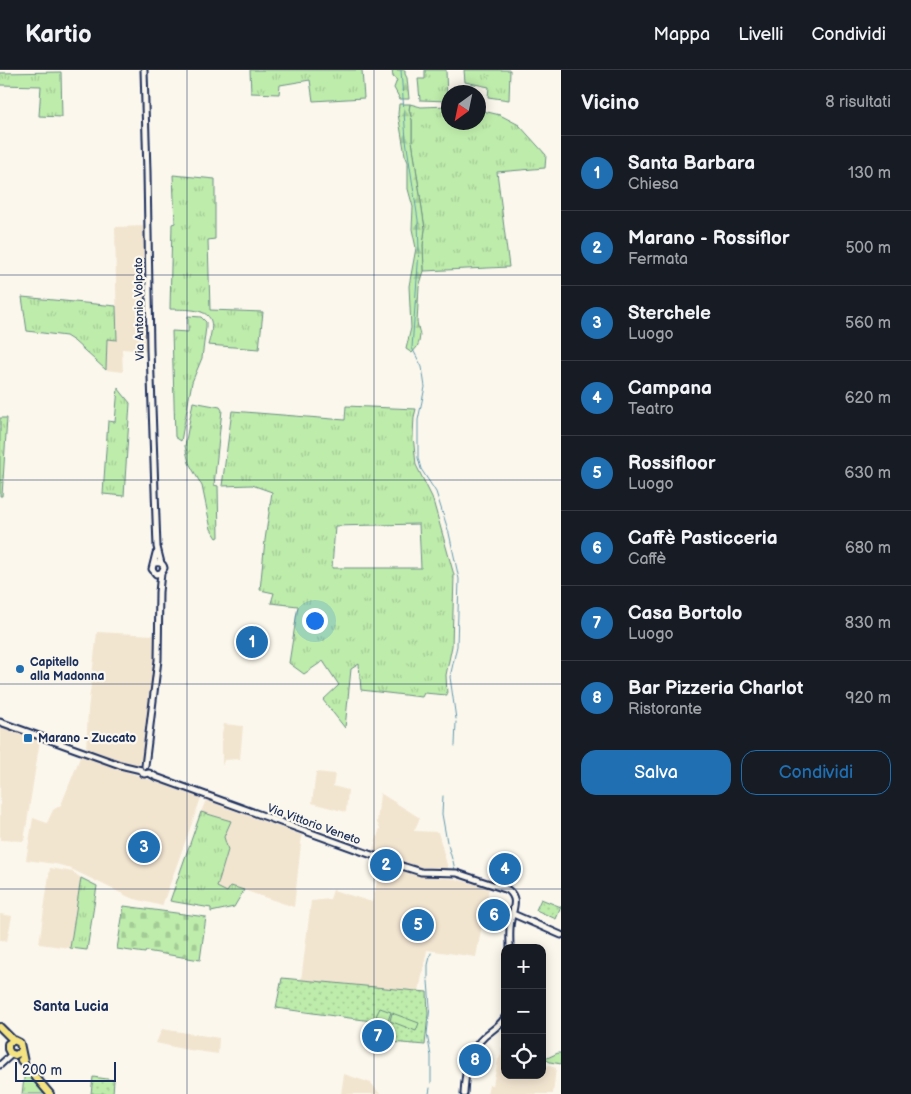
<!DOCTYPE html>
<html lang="it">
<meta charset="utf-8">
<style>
body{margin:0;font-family:"Balsamiq Sans",sans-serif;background:#20242c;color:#f1f3f6}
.controls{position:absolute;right:15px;bottom:15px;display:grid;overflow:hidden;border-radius:10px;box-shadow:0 2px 12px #0003}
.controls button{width:45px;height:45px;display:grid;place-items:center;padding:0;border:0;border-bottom:1px solid #363941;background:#171b24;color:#f1f3f6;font:25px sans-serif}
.compass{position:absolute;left:441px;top:15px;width:45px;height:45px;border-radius:50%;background:#171b24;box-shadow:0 2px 12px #0003;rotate:213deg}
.scale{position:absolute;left:15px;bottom:12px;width:101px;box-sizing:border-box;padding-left:5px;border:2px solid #1b2f5e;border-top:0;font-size:14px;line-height:18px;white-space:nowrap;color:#1b2f5e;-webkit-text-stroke:4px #fbf7ec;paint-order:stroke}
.you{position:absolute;left:314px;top:550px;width:18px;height:18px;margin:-12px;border:4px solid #fff;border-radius:50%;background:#1a73e8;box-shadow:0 0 0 8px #1a73e833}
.badge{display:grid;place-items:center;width:32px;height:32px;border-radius:50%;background:#1f6fb2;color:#fff;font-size:16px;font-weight:700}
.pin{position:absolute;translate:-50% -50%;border:2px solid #fff;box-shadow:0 1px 5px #0006}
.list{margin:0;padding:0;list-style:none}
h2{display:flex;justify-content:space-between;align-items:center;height:65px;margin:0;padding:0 20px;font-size:21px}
h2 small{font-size:16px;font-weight:400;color:#9ea1a6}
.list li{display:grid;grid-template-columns:32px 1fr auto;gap:15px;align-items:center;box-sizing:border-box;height:75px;padding:0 20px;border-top:1px solid #363941}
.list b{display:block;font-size:19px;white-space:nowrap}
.list p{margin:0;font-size:16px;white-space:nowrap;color:#9ea1a6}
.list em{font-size:16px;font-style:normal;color:#9ea1a6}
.actions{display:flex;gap:10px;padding:15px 20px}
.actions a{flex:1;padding:11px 0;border:1px solid #1f6fb2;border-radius:15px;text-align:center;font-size:18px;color:#1f6fb2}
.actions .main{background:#1f6fb2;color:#fff}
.icon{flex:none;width:28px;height:28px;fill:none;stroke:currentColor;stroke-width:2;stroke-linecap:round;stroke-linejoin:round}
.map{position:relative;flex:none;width:561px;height:1024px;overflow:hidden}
header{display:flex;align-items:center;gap:30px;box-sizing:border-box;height:70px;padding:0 25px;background:#171b24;border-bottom:1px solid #363941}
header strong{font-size:24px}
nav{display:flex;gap:28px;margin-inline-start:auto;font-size:18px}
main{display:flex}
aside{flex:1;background:#171b24}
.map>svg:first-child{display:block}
.built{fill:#f2e5d0}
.grass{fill:url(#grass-tufts);stroke:#6c8e84;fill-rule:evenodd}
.forest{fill:url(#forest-firs);stroke:#6c8e84}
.cemetery{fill:url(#cemetery-stones);stroke:#6c8e84}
.park{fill:url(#park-dots);stroke:#6c8e84}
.garden{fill:#beecab;stroke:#6c8e84}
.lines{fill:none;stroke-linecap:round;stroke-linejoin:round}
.stream{stroke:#619ab0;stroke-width:1}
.minor-casing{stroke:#1b2f5e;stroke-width:9}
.major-casing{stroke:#1b2f5e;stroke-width:10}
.minor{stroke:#fbf7ec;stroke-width:5}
.major{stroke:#f5e382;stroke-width:6}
.grid{fill:none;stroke:#1b2f5e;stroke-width:1;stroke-opacity:0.55}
.poi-dot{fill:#1f6fb2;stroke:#fbf7ec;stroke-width:2}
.labels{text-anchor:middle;stroke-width:4.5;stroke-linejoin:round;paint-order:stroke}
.street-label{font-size:12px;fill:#1b2f5e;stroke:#fbf7ec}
.poi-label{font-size:12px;font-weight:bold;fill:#1b2f5e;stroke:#fbf7ec;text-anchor:start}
.neighbourhood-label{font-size:14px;font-weight:bold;fill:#1b2f5e;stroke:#fbf7ec}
</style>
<header>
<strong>Kartio</strong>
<nav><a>Mappa</a><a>Livelli</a><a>Condividi</a></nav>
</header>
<main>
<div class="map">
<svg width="561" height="1024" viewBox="0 0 561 1024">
<defs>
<pattern id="grass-tufts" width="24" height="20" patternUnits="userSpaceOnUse" patternTransform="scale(1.25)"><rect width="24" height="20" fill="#beecab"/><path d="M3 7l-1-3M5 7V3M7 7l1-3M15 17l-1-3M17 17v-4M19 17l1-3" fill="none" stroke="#a3cb96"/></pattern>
<pattern id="forest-firs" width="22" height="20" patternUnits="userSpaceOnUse" patternTransform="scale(1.25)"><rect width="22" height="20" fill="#beecab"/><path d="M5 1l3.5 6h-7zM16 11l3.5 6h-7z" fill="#a3cb96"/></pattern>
<pattern id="cemetery-stones" width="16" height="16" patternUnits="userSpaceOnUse" patternTransform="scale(1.25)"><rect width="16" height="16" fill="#beecab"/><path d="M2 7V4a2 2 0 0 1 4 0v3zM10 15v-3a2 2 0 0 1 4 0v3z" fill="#a3cb96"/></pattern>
<pattern id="park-dots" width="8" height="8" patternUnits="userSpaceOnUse" patternTransform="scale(1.25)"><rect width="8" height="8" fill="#beecab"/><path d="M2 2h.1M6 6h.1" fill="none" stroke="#a3cb96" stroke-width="1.8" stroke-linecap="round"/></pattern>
</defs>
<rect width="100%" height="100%" fill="#fbf7ec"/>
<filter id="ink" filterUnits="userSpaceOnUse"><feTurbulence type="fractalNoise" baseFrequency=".02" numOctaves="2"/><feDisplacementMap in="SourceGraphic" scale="10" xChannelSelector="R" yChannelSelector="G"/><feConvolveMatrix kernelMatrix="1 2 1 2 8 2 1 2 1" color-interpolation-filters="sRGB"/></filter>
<g filter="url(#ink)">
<path class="built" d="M145,156L148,281L122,279L123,302L106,300L107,268L117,269L115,157Z
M97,562L155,565V589L143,688L137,696L131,697L86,681L88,640Z
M224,654L243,656L240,689L224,690L222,696V663Z
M0,656L40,670L24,771L0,770Z
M81,685L201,728L162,836L131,828L67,797L55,794L26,790L33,748L47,753L53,740L61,735Z
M316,702L335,704L333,716L348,720L346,742L312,733Z
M380,723L420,748L414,761L438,762L449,802L421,800L372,783L380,758L377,753Z
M206,730L302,765L294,837L231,816L227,822L217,817L228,780L224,768L231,751L201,742Z
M382,793L417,805L456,809L489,818L476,887L427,880L419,921L301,911L311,831L330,829L333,820L372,832Z
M50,798L73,802L81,808L70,878L39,874Z
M0,844L12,846L7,871L0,870Z
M162,959L219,968L218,984L183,979L156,973Z
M501,978L505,979V1005H542V994L556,998L553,1024H478H487L489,1015H493L498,990L501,985Z
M344,1004L371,1013L380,1024H341Z"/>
<path class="grass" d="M250,0H362L364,28L313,31L310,10L280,15L279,24L251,23Z
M425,0H446L447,31L420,30L418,9H425Z
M464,0H510L509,30L488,27L489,17L465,12Z
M61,2L62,47L39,46L41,16L0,15V3Z
M410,34L421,37L448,36V52H478L479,40L500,45L519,55L546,85L545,98L497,102L509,197L424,201L423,175L425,159L412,71V50L409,40Z
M173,105L215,109V169L208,170L210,240L263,242L259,279L208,275C210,268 213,258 211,251C207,237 181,240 170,239L172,154L175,153Z
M22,227L116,236L117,270L107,269L106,300L74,271L66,266L27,261Z
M188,246L201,247L206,252V257L202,288L192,312L181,371L175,367L172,261L188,262Z
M118,318L130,333L124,426L103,424L108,351L115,352Z
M193,332L220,337L222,340L214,415L218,416L219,467L217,468L211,459L202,416L189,393L185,376Z
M346,336L416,339L414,347L413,365L416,395L432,427L454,505L452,576L446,605L447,625L424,623L422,627L361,620L359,594L351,599L345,658L323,630L339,615L323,591L304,604L289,593L298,536L271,533L274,523L260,520L265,470L272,422L252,415L222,416L232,341L345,350ZM419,454L421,498H332L335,456Z
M0,348H7L2,426H0Z
M201,742L231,751L224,767L228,780L217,817L227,822L231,816L244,820L234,837L211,842V838L170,831Z
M81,808L97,816L87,880L70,878Z
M558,983H561V994L550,992L545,989Z
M25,1001L44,1024H22Z"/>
<path class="forest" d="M392,0H405V4L407,8L409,29H400L394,18L397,10L393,7Z
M399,34H410L409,40L412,50V71L425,159L423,175L424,201L419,217L417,252L420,265L419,272L417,277L412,283L406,279L411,258L409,216L416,178L412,159L413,137L408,119V92L405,85L398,44Z"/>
<path class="cemetery" d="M124,836L206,847L200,890L146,881L145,883L117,879Z"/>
<path class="park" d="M541,829L561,837L556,849L536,840Z
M282,908L427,922L428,944L425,975L379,971V952L276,938Z
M93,1007L114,1010L113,1024H91Z"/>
<path class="garden" d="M380,938L391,942L388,951L376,946Z
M392,943L419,953L416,961L390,951Z"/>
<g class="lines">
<path class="stream" d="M401,0L406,70L418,150L419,181L412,278L422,297L425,317L418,350V388L421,399L436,422L449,463L459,509L457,576L450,607L456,649
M455,676L456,652
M443,726L442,744L447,772
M448,775L452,789
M453,791L455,800
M428,909V895L431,883
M428,911L430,937L427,964L431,986V1013
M429,1024L430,1018"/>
<g class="minor-casing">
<path id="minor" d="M144,0L147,102L150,280L157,477L161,493
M155,493C159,492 163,493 164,498L161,503L156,504L152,499L156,483
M0,652L120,695L141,700L144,704L149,703L156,707L405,797L421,802L457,803L508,820C519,829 513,838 511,850C509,859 510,869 510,878
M145,696L158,590L159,522L161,503
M513,844L561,865
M0,995L12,984
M464,1024C465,1003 468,981 485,966C492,960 501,955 505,947"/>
</g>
<g class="major-casing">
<path id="major" d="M0,957L13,970
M21,982L15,985L10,983L8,979V974L14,970L20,973L24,992
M21,990L50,1024"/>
</g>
<use href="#minor" class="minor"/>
<use href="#major" class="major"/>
</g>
</g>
<path class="grid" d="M187,0V1024M374,0V1024M0,205H561M0,410H561M0,614H561M0,819H561"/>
<g class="poi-dot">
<circle cx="20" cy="599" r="5"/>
<rect x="23" y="663" width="10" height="10" rx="2.5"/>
</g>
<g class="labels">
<g class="street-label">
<text transform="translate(139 239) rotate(-91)" y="4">Via Antonio Volpato</text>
<text transform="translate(314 754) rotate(20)" y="4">Via Vittorio Veneto</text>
</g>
<g class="poi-label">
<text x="30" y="596">Capitello<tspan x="30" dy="14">alla Madonna</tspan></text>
<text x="38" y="672">Marano - Zuccato</text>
</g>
<g class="neighbourhood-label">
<text x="71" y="941">Santa Lucia</text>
</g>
</g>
</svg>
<div class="controls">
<button>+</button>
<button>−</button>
<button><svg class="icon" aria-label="locate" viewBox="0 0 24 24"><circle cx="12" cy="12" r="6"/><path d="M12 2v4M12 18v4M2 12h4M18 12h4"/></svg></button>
</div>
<svg class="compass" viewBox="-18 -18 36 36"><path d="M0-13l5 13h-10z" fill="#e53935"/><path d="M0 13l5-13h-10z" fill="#9ea1a6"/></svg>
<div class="scale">200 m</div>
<div class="you"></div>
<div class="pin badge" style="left:252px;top:572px">1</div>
<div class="pin badge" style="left:386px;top:795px">2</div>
<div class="pin badge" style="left:144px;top:777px">3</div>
<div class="pin badge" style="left:505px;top:799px">4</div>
<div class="pin badge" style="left:418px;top:855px">5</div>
<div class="pin badge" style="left:494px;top:845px">6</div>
<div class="pin badge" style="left:378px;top:966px">7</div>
<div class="pin badge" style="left:475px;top:990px">8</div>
</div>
<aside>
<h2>Vicino<small>8 risultati</small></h2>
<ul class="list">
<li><span class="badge">1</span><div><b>Santa Barbara</b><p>Chiesa</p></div><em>130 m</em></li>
<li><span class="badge">2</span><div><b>Marano - Rossiflor</b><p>Fermata</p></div><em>500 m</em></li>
<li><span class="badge">3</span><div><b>Sterchele</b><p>Luogo</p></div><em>560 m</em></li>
<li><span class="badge">4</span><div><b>Campana</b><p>Teatro</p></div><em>620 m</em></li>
<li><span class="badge">5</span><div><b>Rossifloor</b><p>Luogo</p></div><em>630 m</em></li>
<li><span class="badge">6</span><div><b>Caffè Pasticceria</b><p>Caffè</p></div><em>680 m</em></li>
<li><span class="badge">7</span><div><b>Casa Bortolo</b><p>Luogo</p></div><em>830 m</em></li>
<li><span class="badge">8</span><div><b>Bar Pizzeria Charlot</b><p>Ristorante</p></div><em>920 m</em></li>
</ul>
<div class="actions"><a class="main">Salva</a><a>Condividi</a></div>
</aside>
</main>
